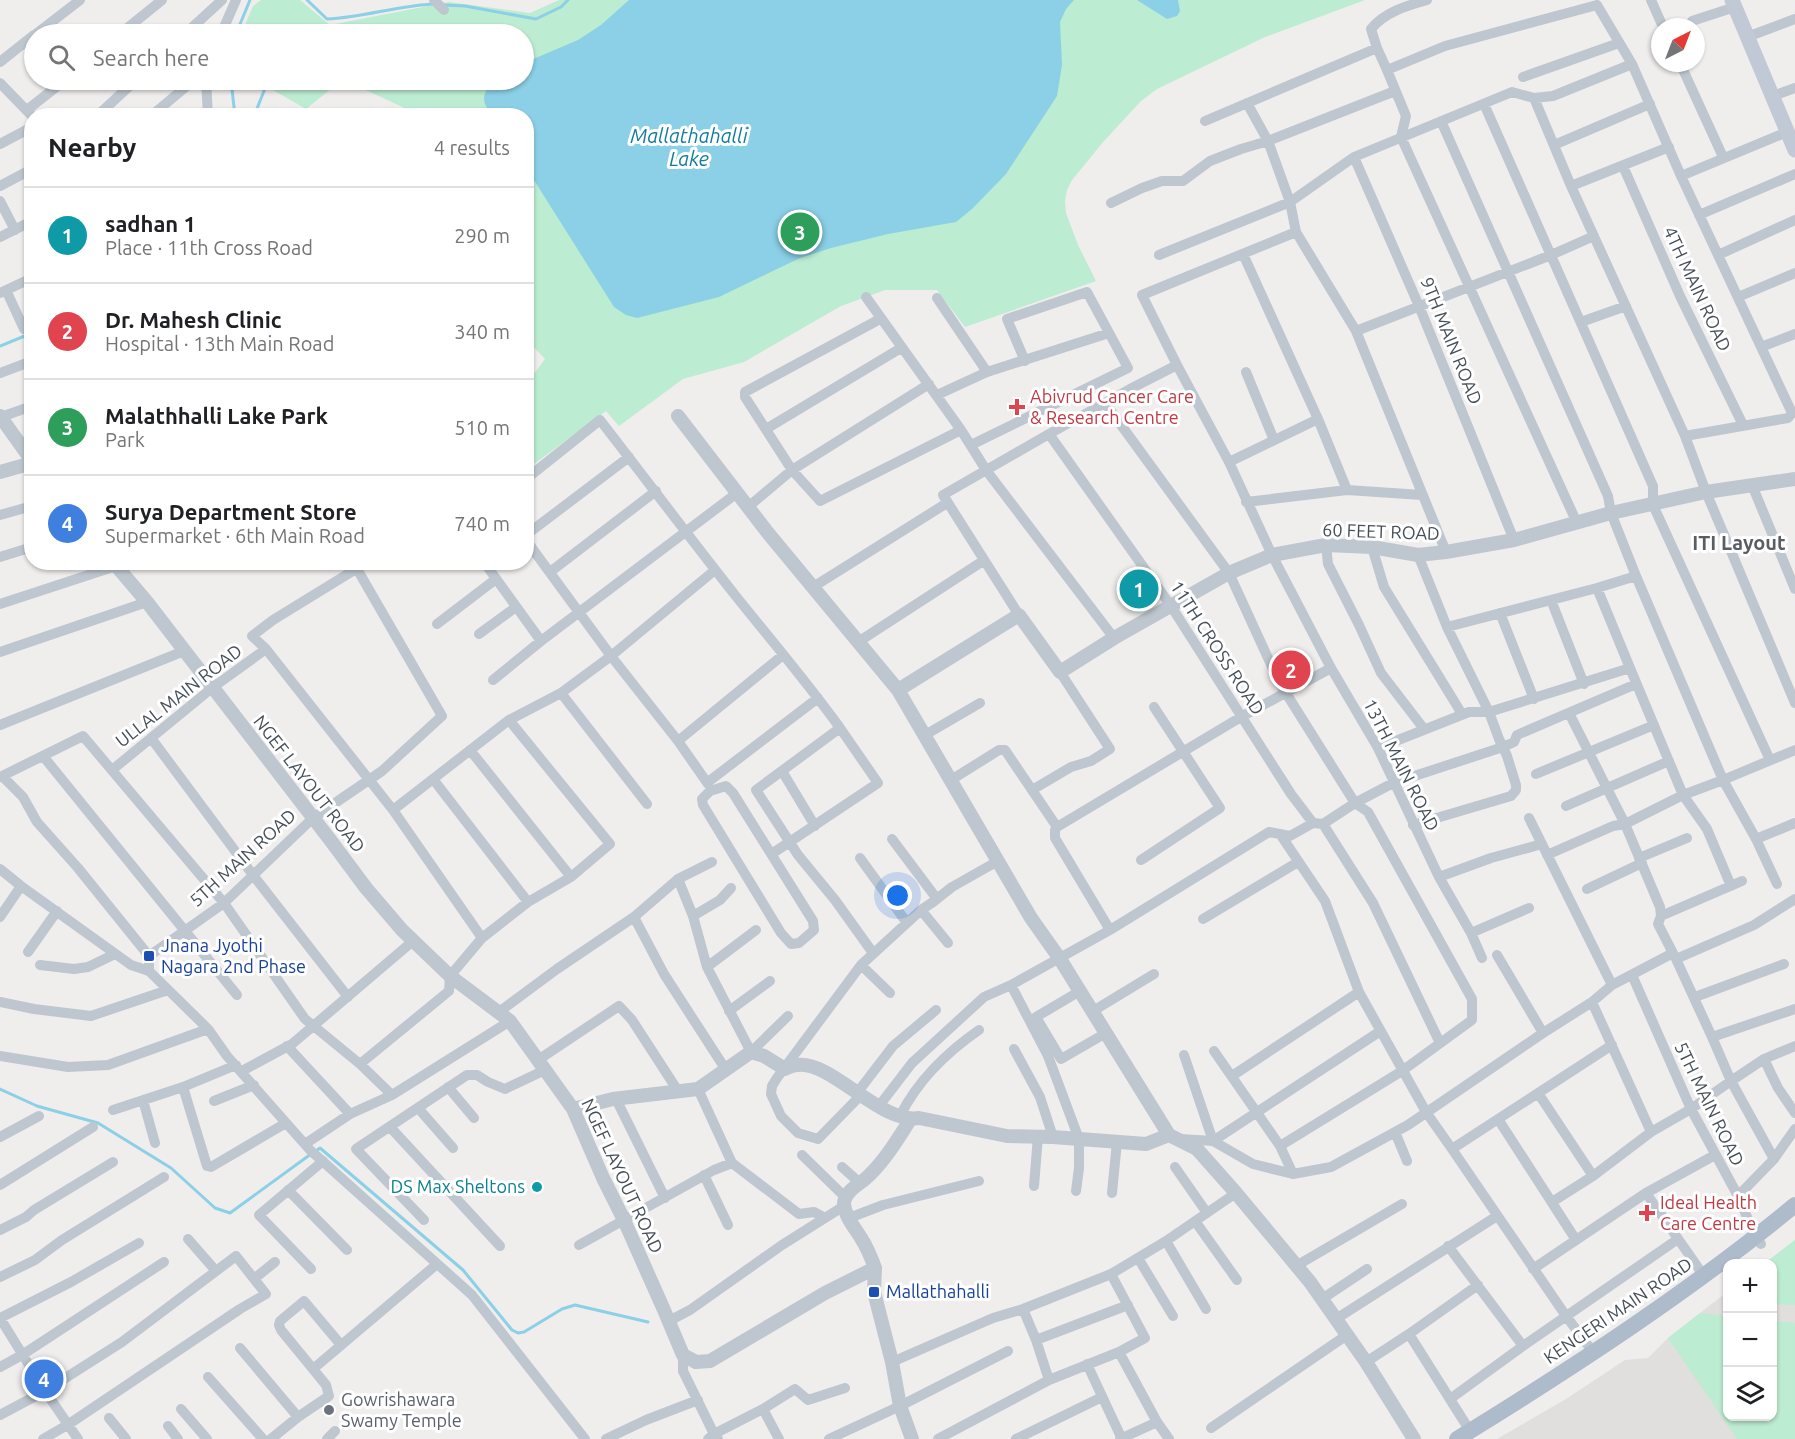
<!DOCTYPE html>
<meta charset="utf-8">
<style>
body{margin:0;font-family:Ubuntu,sans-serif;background:#f6f6f6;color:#202124}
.controls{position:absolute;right:18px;bottom:18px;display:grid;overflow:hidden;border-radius:12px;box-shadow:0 2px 4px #0004}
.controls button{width:54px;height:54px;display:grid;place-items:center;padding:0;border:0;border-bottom:2px solid #e0e0e0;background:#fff;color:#202124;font:30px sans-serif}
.compass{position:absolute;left:1651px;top:18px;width:54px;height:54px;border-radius:50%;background:#fff;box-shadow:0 2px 4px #0004;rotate:42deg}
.you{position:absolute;left:898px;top:896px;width:21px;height:21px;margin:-15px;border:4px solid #fff;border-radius:50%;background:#1a73e8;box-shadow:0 0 0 9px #1a73e833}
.badge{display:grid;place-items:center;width:39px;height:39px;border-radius:50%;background:#2563eb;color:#fff;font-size:20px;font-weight:700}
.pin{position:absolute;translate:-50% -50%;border:3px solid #fff;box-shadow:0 2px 6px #0006}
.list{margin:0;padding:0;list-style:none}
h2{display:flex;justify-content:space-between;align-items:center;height:78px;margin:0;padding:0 24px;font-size:26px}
h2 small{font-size:20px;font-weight:400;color:#757577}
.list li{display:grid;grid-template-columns:39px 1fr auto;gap:18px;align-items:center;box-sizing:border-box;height:96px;padding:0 24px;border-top:2px solid #e0e0e0}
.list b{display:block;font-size:22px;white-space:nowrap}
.list p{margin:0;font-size:20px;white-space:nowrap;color:#757577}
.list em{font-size:20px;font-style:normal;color:#757577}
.icon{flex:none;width:33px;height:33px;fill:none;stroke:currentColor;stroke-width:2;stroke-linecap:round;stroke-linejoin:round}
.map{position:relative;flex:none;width:1795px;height:1439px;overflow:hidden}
.search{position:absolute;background:#fff;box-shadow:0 2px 4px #0004;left:24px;top:24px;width:510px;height:66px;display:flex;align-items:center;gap:15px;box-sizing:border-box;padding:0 21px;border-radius:33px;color:#757577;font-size:22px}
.panel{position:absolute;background:#fff;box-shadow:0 2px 4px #0004;left:24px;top:108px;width:510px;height:462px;border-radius:24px}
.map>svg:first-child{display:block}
.education{fill:#e1dede}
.green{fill:#bcecd1}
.water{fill:#8bd0e7}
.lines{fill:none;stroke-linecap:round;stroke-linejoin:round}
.stream{stroke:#8bd0e7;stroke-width:3}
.minor{stroke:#bec7cf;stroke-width:10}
.tertiary{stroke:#bec7cf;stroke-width:14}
.secondary{stroke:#c0c9d5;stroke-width:15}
.primary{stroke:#adbbcb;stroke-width:16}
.health-dot{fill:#e0444e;stroke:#fff;stroke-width:2}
.transit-dot{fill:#1a4fb4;stroke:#fff;stroke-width:2}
.culture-dot{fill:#0f9aa8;stroke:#fff;stroke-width:2}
.worship-dot{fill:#6b7280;stroke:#fff;stroke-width:2}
.labels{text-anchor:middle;stroke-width:6;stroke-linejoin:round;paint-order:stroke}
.street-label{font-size:18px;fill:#464f59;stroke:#fff}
.health-label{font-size:18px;fill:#be3a42;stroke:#fff;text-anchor:start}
.transit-label{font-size:18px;fill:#164399;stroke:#fff;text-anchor:start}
.culture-label{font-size:18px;fill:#0d838f;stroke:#fff;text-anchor:end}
.worship-label{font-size:18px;fill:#5b616d;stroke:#fff;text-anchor:start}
.water-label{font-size:20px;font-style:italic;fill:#127ca0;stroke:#fff}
.neighbourhood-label{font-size:20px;font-weight:bold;fill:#5a5d62;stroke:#fff}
</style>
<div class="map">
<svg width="1795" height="1439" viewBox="0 0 1795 1439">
<rect width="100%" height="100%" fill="#f0eded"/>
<path class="education" d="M1795,1240V1439H1497L1566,1399L1625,1360L1648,1358L1668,1338L1727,1292L1728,1416H1772V1264L1765,1263Z"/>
<path class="green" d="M261,0H300L330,25L449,2L530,13L559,0H1365L1265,37L1157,89L1141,101L1104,141L1072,180L1067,190L1065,201L1066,213L1078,245L1096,281L965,327L937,290H885L841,306L744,362L683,379L619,426L606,411L527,469V383L545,359L527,340L526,116L403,115L409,110L344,80H524V34H241L253,6Z
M259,80H342L306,109L266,86Z
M1795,1240V1305L1773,1304L1772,1264L1765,1263Z
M1700,1313L1727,1316L1728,1416H1772L1773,1321L1795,1323V1439H1737L1668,1338Z"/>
<path class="water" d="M629,0H1074L1066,9L1060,22L1062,65L1057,96L1006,174L972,209L956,222L888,234L831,248L800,258L719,297L637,318L626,315L614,307L527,169L526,116L493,115C480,102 482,93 494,80H524V63L578,40L601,25Z
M1137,0H1178L1180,11L1177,16L1167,19Z"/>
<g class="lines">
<path class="stream" d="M307,0L327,19C363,18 398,5 435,4
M444,5L465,6L536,19L561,7L568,0
M236,34L250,0
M231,80L235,116
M254,116L266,86
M0,346L32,333
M0,1089L37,1106L98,1123L171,1168L215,1208L230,1213L311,1154
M316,1151L320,1148L463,1270L512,1330L518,1333L524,1332L562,1309L575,1305L648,1322"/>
<path class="minor" d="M434,0L444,10
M1651,0L1663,27
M1692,21L1735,7
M36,34L80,0
M120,34L162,0
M185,34L222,0
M221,34L236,0
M1747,37L1795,19
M1377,48L1371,29C1385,12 1406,6 1427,0
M0,62L34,35
M1680,63L1723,157
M1523,77L1619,43
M206,80L208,116
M0,83L31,115
M1773,96L1795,88
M1534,98L1571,186L1685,436L1706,492L1795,703
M1247,103L1268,141L1290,202L1296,232L1356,331L1446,552
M1484,104L1653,486V505L1770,760
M27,110L65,80
M97,116L136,80
M151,116L194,80
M1205,121L1377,48L1387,70
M1441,121L1608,496L1611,513L1636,576L1723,780L1795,750
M0,144L32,127
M1554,145L1650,104
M1354,157L1419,306L1514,540
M1623,166L1680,296L1743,425
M1681,176L1787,132
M0,186L32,169
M1571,186L1669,147
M0,201L15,230
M1111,203L1142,188L1162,181H1183L1210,161L1241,149L1268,141L1395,91
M1699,215L1795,174
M1296,232L1142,295L1177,365L1229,462L1272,555L1331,668L1378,748L1439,877L1471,933L1482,958
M0,237L32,221
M1243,254L1318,419L1347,490
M1159,255L1290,202L1354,157L1512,92L1534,98L1553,96L1632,64L1681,176L1792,413L1788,418L1685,436
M1718,255L1795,220
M6,290L24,329
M0,293L32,278
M866,297L961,430L986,470L1114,638
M1738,297L1795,273
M937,298L987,372
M880,319L745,392V397L792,470L820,501L961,430
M1581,322L1626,306
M1356,331L1551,255L1594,236
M1761,347L1795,334
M1246,372L1274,440
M0,373L32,361
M937,395L987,372L1109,333
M1105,403L1229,573L1279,682L1355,803L1368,812L1472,999V1020L1402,1071L1280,1146L1214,1051
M1,417L32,406
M766,429L901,348
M1049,434L1171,606L1291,794L1313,823
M971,445L1128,368L1087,292L1007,319L1025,361
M1229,462L1318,419
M526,479L600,420C645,478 689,537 735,595C770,639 807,682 840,728L756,790L798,855L835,900L873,953
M1752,485L1795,589
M1246,502L1347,490L1422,495
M748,507L792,470L929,384
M0,515L32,506
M1577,523L1401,137L1406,116L1387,70L1445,46L1597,5L1632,64
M526,535L629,457
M526,540L611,656L678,741L708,784
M1326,545L1328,564L1359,625L1381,673L1424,729
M1372,547L1384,587L1462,714
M0,557L32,547
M199,562L200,565
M484,562L541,641
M356,569L273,620L252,636L266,649L393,810L482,938
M550,572L656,491
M813,587L947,503
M1597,588L1630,668
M1551,600L1584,684
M0,604L116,566
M1500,613L1534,699
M1019,615L943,495L1049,434L1130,389L1177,365
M437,624L496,579
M1447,627L1597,588L1636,576
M479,634L516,607
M858,642L983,561
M0,652L147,602
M493,680L541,641L737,493
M561,693L647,804
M1569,713L1625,824L1660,907L1661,916L1658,924L1676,959L1712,1037L1795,1009
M0,725L184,651
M925,735L980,703
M151,738L253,875L348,997
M678,741L783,655
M1378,748L1469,712H1489L1630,668L1683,795L1723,780L1756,839L1795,823
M470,750L571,877
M43,756L237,995
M112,770L212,688L266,649
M782,771L815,826
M1536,774L1654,725
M2,776L23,797L37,822L78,868L149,956
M0,777L83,736L224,903L305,1019L360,1064L392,1095
M433,779L528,902
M951,780L999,750H1005L1057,827
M708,782L818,698
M726,786L733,793L813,921L814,930L799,943L791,944L781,933L703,805L702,799L710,791Z
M1032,790L1071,767L1091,761L1110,749L1060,672
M1566,806L1669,761
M393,810L509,720L561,693L611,656L715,570
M1529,818L1612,985
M1323,824L1373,903L1440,1043
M1413,825L1511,796L1516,790V785L1507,756L1499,739L1489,712L1447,627L1418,555
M1280,834L1325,901L1359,992L1426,1112L1452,1149L1566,1316L1593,1352
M892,839L937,899
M1756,839L1777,884
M776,851L878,783L840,728
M1547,855L1613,826L1625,824L1683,795L1707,829L1731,886
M860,858L907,923
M1639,858L1687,838
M1141,860L1220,808L1154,707
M0,869L21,886L131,965L149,971L208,1029L227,1056L310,1150L472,1295L585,1439
M1439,877L1491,858L1542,844
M678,879L693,916L707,967L751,1052L788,1016
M1587,889L1642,863
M921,910L948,943
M693,916L720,900L731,888
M1661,916L1742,881
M0,917L21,886
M634,917L664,974L726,1070
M1203,919L1298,862
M1110,930L1055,838V830L1057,827L1241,717L1331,668
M1471,933L1529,908
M28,952L57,911
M1497,955L1543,1033
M1676,959L1754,925L1795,899
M40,965L74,969L88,967L115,954
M861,965L890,993
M707,967L756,930
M149,971V956L224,903L313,818L382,771L442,716L353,562
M1632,975L1691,1109L1738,1196L1756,1238L1761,1244
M1011,985L1048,1056L1079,1139V1168L1076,1191
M1080,991L1036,1017L1061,1059L1106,1033
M1695,997L1784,964
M0,1002L34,1009L91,1016L168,990
M1592,1002L1651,1132
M729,1011L770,981
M1093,1011L1154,974
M499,1012L557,969L634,917L678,879L712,862
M1712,1037L1731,1081L1764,1059L1778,1088L1795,1113
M287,1046L350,1114
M1014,1049L1040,1097L1053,1137
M1184,1055L1213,1141L1379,1032
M0,1056L68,1067L108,1065L208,1029
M1764,1059L1795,1046
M538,1060L619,1006L632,1020L678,1091
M360,1064L449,991L450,976L482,938L528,902L571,877L610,844L509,720
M242,1071L292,1044L413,941
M1232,1076L1359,992
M183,1087L207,1166L211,1167L286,1123
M448,1087L474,1118
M857,1093L893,1046L936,1010
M1538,1093L1593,1176
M861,1095L818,1139L798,1133L781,1116L771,1094L772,1086L777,1078L861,965L921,910L933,902L952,887L998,861
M616,1099L665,1198
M143,1100L155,1143
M214,1101L254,1085
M879,1106L912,1063L984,997L1011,985L1110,930L1269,832L1290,836L1313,823L1323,824L1355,803L1393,783L1503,747L1514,742L1517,735L1636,684
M418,1108L453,1148
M113,1110L183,1087L236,1065
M900,1116C917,1082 947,1052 979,1030
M1498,1119L1576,1240L1533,1269
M390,1127L500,1246
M1395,1132L1407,1161
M0,1137L39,1116
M1180,1139L1213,1141L1253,1164L1293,1174L1331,1167L1408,1125L1543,1033L1592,1002L1612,985L1673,953
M305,1144L350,1114L392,1095L510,1021
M1280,1146L1293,1174
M1452,1149L1612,1045
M802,1155L845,1197
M732,1163L799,1214L814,1212L825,1218
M842,1167L860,1183
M1175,1167L1207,1213
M704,1175L728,1225
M0,1185L93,1127
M1034,1186L1038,1136
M288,1190L347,1250
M1112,1193L1117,1142
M1646,1193L1704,1276
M1738,1196L1774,1159L1795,1129
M1552,1202L1593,1176L1651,1132L1691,1109L1731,1081L1774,1159
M849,1218L883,1205L979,1181
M424,1220L356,1149L467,1075H477L488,1082L505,1089L545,1070
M1195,1221L1237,1280
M0,1230L26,1217L34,1210L113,1162
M188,1239L216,1271
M1576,1240L1646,1193L1715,1155
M1166,1241L1206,1309
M579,1245L714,1170L732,1163L698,1089
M1448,1246L1523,1346
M1138,1258L1173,1316
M1296,1266L1402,1204
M311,1269L259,1215L323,1161
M0,1277L35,1260L62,1240L164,1177
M255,1278L275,1262
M1322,1299L1367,1269
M1023,1309L1036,1340L1049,1380L1119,1352L1145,1338L1111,1274
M0,1318L71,1282L139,1243
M0,1318L45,1391L78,1439
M1336,1319L1497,1216
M669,1321L690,1310L782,1245L844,1206
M1409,1334L1470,1431
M1036,1340L1128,1305
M240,1348L298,1417
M1119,1352L1157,1422L1169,1439
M683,1355V1371L714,1434L708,1439
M892,1362L993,1318L1023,1309L1111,1274L1166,1241L1236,1193
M1366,1362L1409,1334L1478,1285
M1087,1364L1122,1439
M0,1367L22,1355L164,1262
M313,1369L281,1330L279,1325L280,1321L304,1301L341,1345
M208,1377L263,1439
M1450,1399L1523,1346L1678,1239
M181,1409L207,1439
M763,1409L779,1439
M0,1415L45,1391L122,1342L236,1256L266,1294L240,1309L69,1424L43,1439
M109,1418L126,1439
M168,1426L178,1439
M1211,1428L1347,1335
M271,1439L298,1417L329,1396L326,1385L313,1369L437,1264
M327,1439L335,1431
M606,1439L646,1420L698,1400
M718,1439L714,1434L763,1409L795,1389L808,1400L845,1388
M829,1439L900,1406L1008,1351
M938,1439L1049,1380
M1016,1439L1102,1397
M1120,1439L1157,1422"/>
<path class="tertiary" d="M0,416L32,461
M678,416L768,533L898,690L1031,918L1060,959L1169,1135L1197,1149L1236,1193L1310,1282L1366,1362L1414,1439
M0,472L32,463
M113,562L147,602L331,841L366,888L402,930L450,976L510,1021L573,1109L603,1178L624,1220L664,1310L683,1355L696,1362L710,1361L825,1293L875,1268L874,1292L892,1362L900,1406L912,1439
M898,690L1019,615L1060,672L1114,638L1229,573L1272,555L1326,545L1372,547L1418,555L1446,552L1514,540L1611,513L1706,492L1795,479
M573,1109L613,1099L698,1089L751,1052L764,1056L785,1069C789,1067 794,1065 798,1065C832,1061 880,1124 919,1118L1007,1136L1053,1137L1146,1144L1169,1135
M875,1268C871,1257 867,1247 861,1238C855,1228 845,1217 844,1204C844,1193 856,1186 864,1180C883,1164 897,1140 910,1120"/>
<path class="secondary" d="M1732,0L1795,150"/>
<path class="primary" d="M1457,1439C1574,1367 1689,1292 1795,1205"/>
</g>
<g class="health-dot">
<path d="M1014 398h6v6h6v6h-6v6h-6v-6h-6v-6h6z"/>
<path d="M1644 1204h6v6h6v6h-6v6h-6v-6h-6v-6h6z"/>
</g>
<g class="transit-dot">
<rect x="143" y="950" width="12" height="12" rx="3"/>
<rect x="868" y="1286" width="12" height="12" rx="3"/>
</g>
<circle class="culture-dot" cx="537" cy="1187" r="6"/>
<circle class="worship-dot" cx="329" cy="1410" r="6"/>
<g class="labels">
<g class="street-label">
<text transform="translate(1697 289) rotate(65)" y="6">4TH MAIN ROAD</text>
<text transform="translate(1451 341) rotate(68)" y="6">9TH MAIN ROAD</text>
<text transform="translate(1381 532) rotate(2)" y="6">60 FEET ROAD</text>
<text transform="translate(1217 648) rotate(57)" y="6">11TH CROSS ROAD</text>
<text transform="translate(179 696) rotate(-38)" y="6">ULLAL MAIN ROAD</text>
<text transform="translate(1401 765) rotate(63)" y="6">13TH MAIN ROAD</text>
<text transform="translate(309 784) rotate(52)" y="6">NGEF LAYOUT ROAD</text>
<text transform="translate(243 858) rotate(-42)" y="6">5TH MAIN ROAD</text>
<text transform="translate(1709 1104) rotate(64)" y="6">5TH MAIN ROAD</text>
<text transform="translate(622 1176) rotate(65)" y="6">NGEF LAYOUT ROAD</text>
<text transform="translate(1618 1311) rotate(-34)" y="6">KENGERI MAIN ROAD</text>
</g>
<g class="health-label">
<text x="1030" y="403">Abivrud Cancer Care<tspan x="1030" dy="21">&amp; Research Centre</tspan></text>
<text x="1660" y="1209">Ideal Health<tspan x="1660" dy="21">Care Centre</tspan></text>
</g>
<g class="transit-label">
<text x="161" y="952">Jnana Jyothi<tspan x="161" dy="21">Nagara 2nd Phase</tspan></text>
<text x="886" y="1298">Mallathahalli</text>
</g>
<g class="culture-label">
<text x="525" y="1193">DS Max Sheltons</text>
</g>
<g class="worship-label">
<text x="341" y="1406">Gowrishawara<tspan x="341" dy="21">Swamy Temple</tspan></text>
</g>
<g class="water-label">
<text x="689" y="143">Mallathahalli<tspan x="689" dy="23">Lake</tspan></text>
</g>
<g class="neighbourhood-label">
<text x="1739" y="550">ITI Layout</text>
</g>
</g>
</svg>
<div class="controls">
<button>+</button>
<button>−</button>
<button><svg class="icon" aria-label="layers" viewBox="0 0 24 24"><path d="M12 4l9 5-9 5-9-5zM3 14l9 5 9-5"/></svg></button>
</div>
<svg class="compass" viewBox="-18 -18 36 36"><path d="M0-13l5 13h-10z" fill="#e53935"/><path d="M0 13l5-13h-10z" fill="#757577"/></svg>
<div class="you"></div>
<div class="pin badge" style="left:1139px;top:589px;background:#0f9aa8">1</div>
<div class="pin badge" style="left:1291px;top:670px;background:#e0444e">2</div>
<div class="pin badge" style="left:800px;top:232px;background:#2e9e5b">3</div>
<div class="pin badge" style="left:44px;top:1379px;background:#3f7fe0">4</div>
<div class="search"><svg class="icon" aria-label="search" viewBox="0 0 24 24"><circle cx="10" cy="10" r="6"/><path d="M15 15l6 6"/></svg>Search here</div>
<section class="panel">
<h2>Nearby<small>4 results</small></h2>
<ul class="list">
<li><span class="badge" style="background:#0f9aa8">1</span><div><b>sadhan 1</b><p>Place · 11th Cross Road</p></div><em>290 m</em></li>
<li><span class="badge" style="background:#e0444e">2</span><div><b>Dr. Mahesh Clinic</b><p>Hospital · 13th Main Road</p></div><em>340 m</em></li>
<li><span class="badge" style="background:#2e9e5b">3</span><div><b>Malathhalli Lake Park</b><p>Park</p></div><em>510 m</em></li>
<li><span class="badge" style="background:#3f7fe0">4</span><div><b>Surya Department Store</b><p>Supermarket · 6th Main Road</p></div><em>740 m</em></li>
</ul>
</section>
</div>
